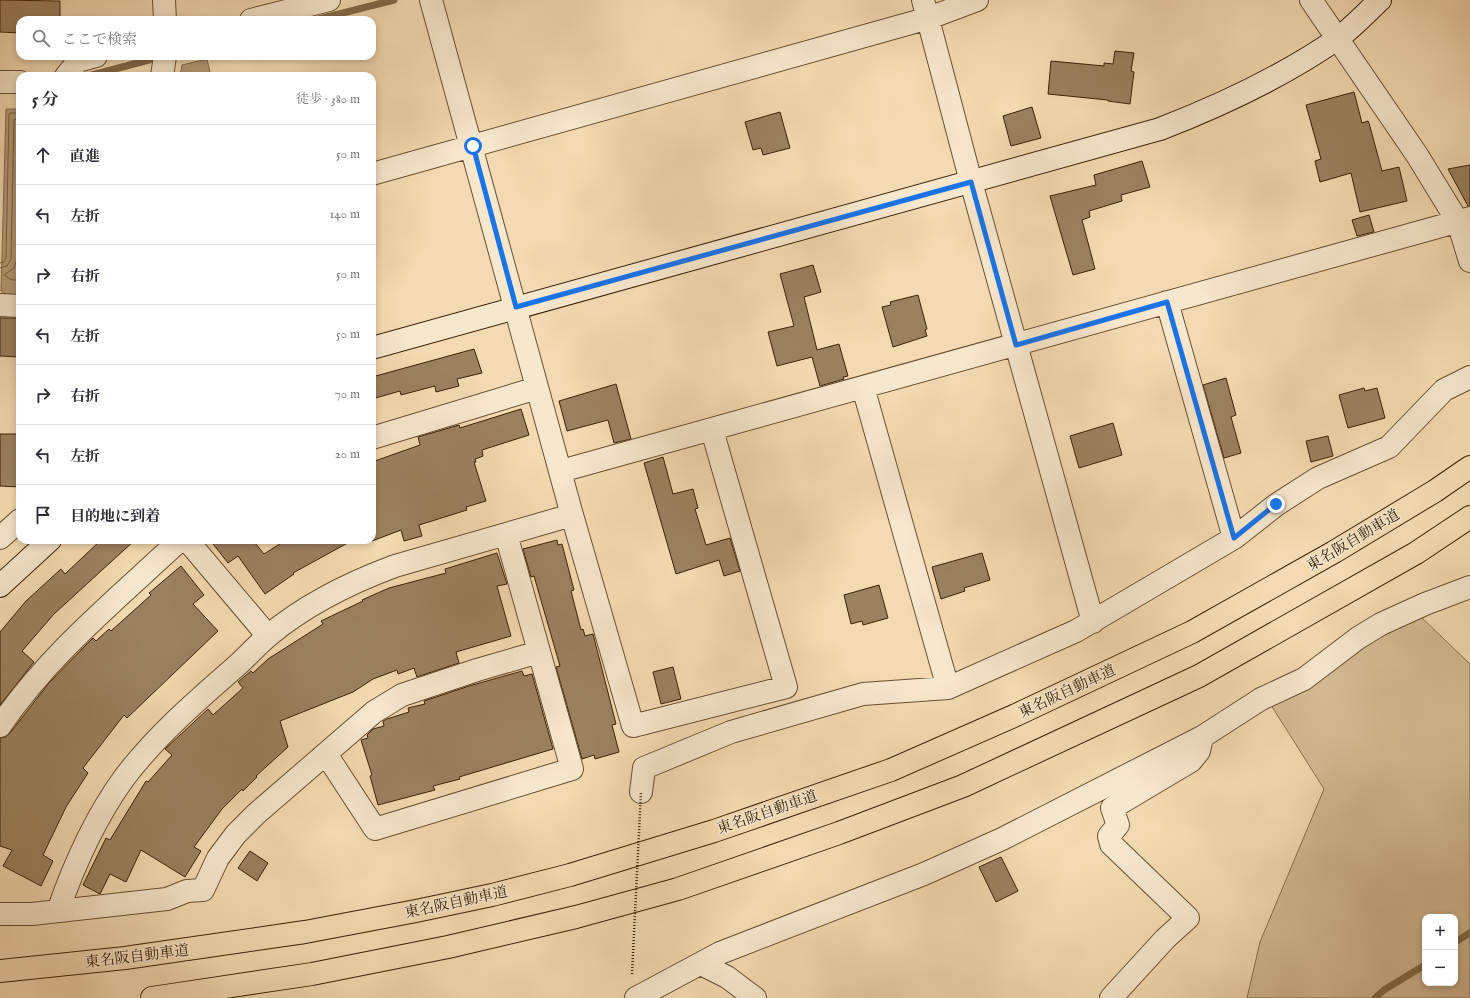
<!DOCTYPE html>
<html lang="ja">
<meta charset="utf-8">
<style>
body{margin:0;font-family:"IM FELL English","Noto Serif JP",serif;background:#f2f2f3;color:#2b2b33}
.controls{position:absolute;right:12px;bottom:12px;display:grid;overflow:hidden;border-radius:8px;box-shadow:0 2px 6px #0003}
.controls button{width:36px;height:36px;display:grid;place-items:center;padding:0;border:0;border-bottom:1px solid #e1e1e2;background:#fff;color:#2b2b33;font:20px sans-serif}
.stop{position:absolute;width:12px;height:12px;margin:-9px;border:3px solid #1a73e8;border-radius:50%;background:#fff}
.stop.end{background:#1a73e8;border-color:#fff;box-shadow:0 1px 4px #0008}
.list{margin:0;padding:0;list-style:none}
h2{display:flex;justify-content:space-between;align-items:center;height:52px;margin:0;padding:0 16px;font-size:17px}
h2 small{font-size:13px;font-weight:400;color:#7c7c81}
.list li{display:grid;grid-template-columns:26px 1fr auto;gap:12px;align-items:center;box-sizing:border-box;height:60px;padding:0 16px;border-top:1px solid #e1e1e2}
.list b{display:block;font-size:15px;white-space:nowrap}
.list em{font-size:13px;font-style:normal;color:#7c7c81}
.icon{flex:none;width:22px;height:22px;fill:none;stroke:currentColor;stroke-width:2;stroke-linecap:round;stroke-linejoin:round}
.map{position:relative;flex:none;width:1470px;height:998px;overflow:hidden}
.search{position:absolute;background:#fff;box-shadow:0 2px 6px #0003;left:16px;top:16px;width:360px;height:44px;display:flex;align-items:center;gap:10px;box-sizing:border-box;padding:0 14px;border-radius:12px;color:#7c7c81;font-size:15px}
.panel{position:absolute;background:#fff;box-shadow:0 2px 6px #0003;left:16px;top:72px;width:360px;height:472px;border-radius:12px}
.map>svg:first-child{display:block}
.green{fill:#d4bb95;stroke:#876e4d;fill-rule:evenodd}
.water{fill:#b49b77;stroke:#836a49}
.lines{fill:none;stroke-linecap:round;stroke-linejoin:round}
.shore{stroke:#775e3e;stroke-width:1}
.stream{stroke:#836a49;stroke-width:7}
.building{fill:#9a815f;stroke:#3a2105}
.street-casing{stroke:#684f30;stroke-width:24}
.secondary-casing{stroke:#3a2105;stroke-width:24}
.highway-casing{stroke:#3a2105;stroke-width:24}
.street{stroke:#f7e7cd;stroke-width:22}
.secondary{stroke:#f7e7cd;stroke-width:22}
.highway{stroke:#f3dab2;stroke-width:22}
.path-bridge{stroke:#3a2105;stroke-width:2.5;stroke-dasharray:1 2;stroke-linecap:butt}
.route{stroke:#1a73e8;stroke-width:5}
.labels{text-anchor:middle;stroke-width:3;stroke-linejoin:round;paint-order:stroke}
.street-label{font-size:15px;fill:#3a2105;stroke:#f7e7cd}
</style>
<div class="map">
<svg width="1470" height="998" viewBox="0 0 1470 998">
<rect width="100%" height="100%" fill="#f3dab2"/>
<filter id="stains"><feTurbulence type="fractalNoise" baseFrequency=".005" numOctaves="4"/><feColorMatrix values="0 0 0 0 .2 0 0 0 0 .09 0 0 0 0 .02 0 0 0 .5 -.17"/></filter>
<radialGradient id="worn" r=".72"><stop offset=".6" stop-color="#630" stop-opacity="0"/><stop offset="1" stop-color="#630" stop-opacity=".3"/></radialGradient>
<path class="green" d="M1421,617L1470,664V998H1247L1260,942L1324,789L1264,694ZM1425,917H1455V983H1425Z"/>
<path class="water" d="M207,59L211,76H180L182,65Z
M6,109H20V295H6L1,291Z"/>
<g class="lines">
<path class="shore" d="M20,134L17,259L14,268L4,275L12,280H20
M0,263L4,262L6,258L9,114L11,113H20
M0,268L7,266L11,259L14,120L20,118"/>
<path class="stream" d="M315,20L394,0
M88,76L149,60
M1455,942L1470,933
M1375,998L1384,990L1425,965"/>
</g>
<path class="building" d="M0,0L60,1V20H20V33L0,32Z
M1115,51L1134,53L1131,71L1134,72L1130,104L1108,101V100L1048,94L1051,61L1104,66V63L1113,64Z
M1354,92L1362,123L1368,121L1369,123L1382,171L1399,167L1407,201L1360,212L1351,173L1320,182L1315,161L1321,159L1306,105Z
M1032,107L1041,138L1011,146L1003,116Z
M780,112L790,148L763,155L761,148L753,150L745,122Z
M1142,161L1150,187L1121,195L1122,201L1089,211L1090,217L1082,220L1095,269L1073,275L1050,196L1096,185L1094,175Z
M1470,165V206H1468L1448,169Z
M1369,215L1374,232L1357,236L1352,220Z
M813,265L821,292L804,297L817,350L839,344L848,376L843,377L844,379L820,386L812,357L777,366L768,332L794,326L780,274Z
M918,295L927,329L925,330L927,336L893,347L882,307L891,305L890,302Z
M0,318H20V357L0,356Z
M474,349L482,373L457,379L459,386L436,392L435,386L401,395L400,391L372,399V377Z
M1226,378L1236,415L1231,417L1241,453L1224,458L1203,385Z
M616,384L631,439L614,443L608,420L567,431L559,401Z
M1364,388L1365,391L1377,388L1385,418L1348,428L1339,395Z
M521,409L529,435L482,450L483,456L475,459L476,462H474L486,501L466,507L467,510L419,525L422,536L404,541L401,530L372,541V462L420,445L418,437L459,425L460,428Z
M1113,423L1122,455L1079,468L1070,436Z
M0,434H20V487L0,486Z
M1328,436L1333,456L1311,462L1306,441Z
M663,457L673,494L693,489L698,508L695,509L706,545L730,538L740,571L724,576L719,560L676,574L644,463Z
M101,540H135L54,614L22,651L34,662L0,705V632L26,601L61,569L65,574Z
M210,540H259L255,543L264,554L286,540H353L293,573L294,574L265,594L238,556L228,563Z
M557,540L558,545L562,544L574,590L571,591L581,630L583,629L585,636L593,634L616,724L612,725L619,752L595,759L594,755L582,759L556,667L560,666L534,576L531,577L523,549Z
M497,553L507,584L497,586L511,636L456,652L459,663L417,677L414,668L398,674L397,670L373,679L353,692L280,721L288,747L256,776L257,777L243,791L242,789L222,809L194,847L201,851L185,877L141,850L126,882L110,874L100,894L83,885L106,838L110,840L146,781L148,782L172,755L165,749L208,709L213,715L243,688L238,682L251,671L253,673L268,659L323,624L321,621L363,601L362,600L389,588L446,573L445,569Z
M982,553L990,580L964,588L965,591L941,599L932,567Z
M181,566L204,595L193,604L218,631L127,718L124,715L83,768L88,773L66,807L43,855L53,861L41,886L3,866L12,850L0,846V738L5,737L10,733L49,683L85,646L93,638L96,641L109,629L111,631L151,595L149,593Z
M879,585L888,618L863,625L862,621L851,624L844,595Z
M673,667L681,699L661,704L653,672Z
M522,671L524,676L532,674L553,749L459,777L460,779L433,786L435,790L378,805L370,776L372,775L361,740L368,738L367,735L373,729L384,726L383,721L387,719L409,712L408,708L425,704L424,701L469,686Z
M250,851L268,863L257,881L238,868Z
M1001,857L1018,891L996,902L979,867Z"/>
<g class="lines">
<g class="street-casing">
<path id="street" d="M164,0L165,20
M431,0L572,515L633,726L786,687L712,430
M923,0L971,182L1093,622
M1311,0L1417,155L1458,222L1470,261
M251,20L329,0
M66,76L78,61L96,56
M162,76L165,56
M0,82H20
M372,174L929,18L977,0
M1167,302L1234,538
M0,305L20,306
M863,387L948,688
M372,438L537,388
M561,471L1470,218
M0,538L20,520
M187,540L268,636
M0,726C49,654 117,599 180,540
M326,754L375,829L572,769L506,534
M641,792L644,768L731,732L863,694L948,688L1076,631L1234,538L1276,505L1318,478L1389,447L1444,390L1470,377
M58,911C74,865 95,818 124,778C155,737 194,703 233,669C245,659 256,646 268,636C305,605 349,583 395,566L572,515
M0,914H32L167,899L187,891L203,890L218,858L236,834L256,814L374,712L402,695L477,670L539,652
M701,964L727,977L755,998
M636,998L720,953L924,874L1002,839L1202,737L1261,699L1304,679L1358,638L1381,624L1425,604L1470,587
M1111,998L1165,939L1188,918L1111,844L1109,836L1118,825L1112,808L1191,761L1199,751L1202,737"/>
</g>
<g class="secondary-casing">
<path id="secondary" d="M372,348L1160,129C1222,105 1282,77 1337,39C1352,28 1366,13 1380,0
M0,586L50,540"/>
</g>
<g class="highway-casing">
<path id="highway" d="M0,971L125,958L305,932L416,911L492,895L570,875L714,831L891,770L1016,715L1192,632L1334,552L1435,491L1470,467
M152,998L312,974L448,947L576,917L678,889L839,833L963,786L1199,676L1416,553L1470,517"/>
</g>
<use href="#street" class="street"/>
<use href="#secondary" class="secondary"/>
<use href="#highway" class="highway"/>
<path class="path-bridge" d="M632,974L641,792"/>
</g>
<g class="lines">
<path class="route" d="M473,146L516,307L971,182L1016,345L1167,302L1234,538L1276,504"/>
</g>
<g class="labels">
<g class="street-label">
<text transform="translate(1353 540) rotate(-31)" y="5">東名阪自動車道</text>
<text transform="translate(1067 691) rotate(-25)" y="5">東名阪自動車道</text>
<text transform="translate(767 812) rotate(-19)" y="5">東名阪自動車道</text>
<text transform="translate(456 902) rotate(-12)" y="5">東名阪自動車道</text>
<text transform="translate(137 956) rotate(-7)" y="5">東名阪自動車道</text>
</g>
</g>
<rect width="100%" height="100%" filter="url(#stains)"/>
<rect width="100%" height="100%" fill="url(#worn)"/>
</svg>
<div class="controls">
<button>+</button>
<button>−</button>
</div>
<div class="stop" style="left:473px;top:146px"></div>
<div class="stop end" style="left:1276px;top:504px"></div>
<div class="search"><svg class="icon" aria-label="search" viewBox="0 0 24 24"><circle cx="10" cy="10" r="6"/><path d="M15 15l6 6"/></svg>ここで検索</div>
<section class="panel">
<h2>5 分<small>徒歩 · 380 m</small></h2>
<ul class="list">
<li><svg class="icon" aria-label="ahead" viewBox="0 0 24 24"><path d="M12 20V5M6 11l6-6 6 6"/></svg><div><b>直進</b></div><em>50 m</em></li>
<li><svg class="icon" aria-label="left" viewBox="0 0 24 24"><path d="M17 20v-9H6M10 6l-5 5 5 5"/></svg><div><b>左折</b></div><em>140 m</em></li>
<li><svg class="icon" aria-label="right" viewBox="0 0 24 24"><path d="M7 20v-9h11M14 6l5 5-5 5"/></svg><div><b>右折</b></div><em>50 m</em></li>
<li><svg class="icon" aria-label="left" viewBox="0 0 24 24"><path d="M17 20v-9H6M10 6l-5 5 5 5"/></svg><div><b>左折</b></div><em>50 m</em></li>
<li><svg class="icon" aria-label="right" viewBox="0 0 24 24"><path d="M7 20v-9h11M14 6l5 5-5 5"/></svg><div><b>右折</b></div><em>70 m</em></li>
<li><svg class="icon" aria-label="left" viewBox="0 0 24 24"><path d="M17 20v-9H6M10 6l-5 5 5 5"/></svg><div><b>左折</b></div><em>20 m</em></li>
<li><svg class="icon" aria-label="arrive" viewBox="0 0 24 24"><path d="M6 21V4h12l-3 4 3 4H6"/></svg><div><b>目的地に到着</b></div></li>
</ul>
</section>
</div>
